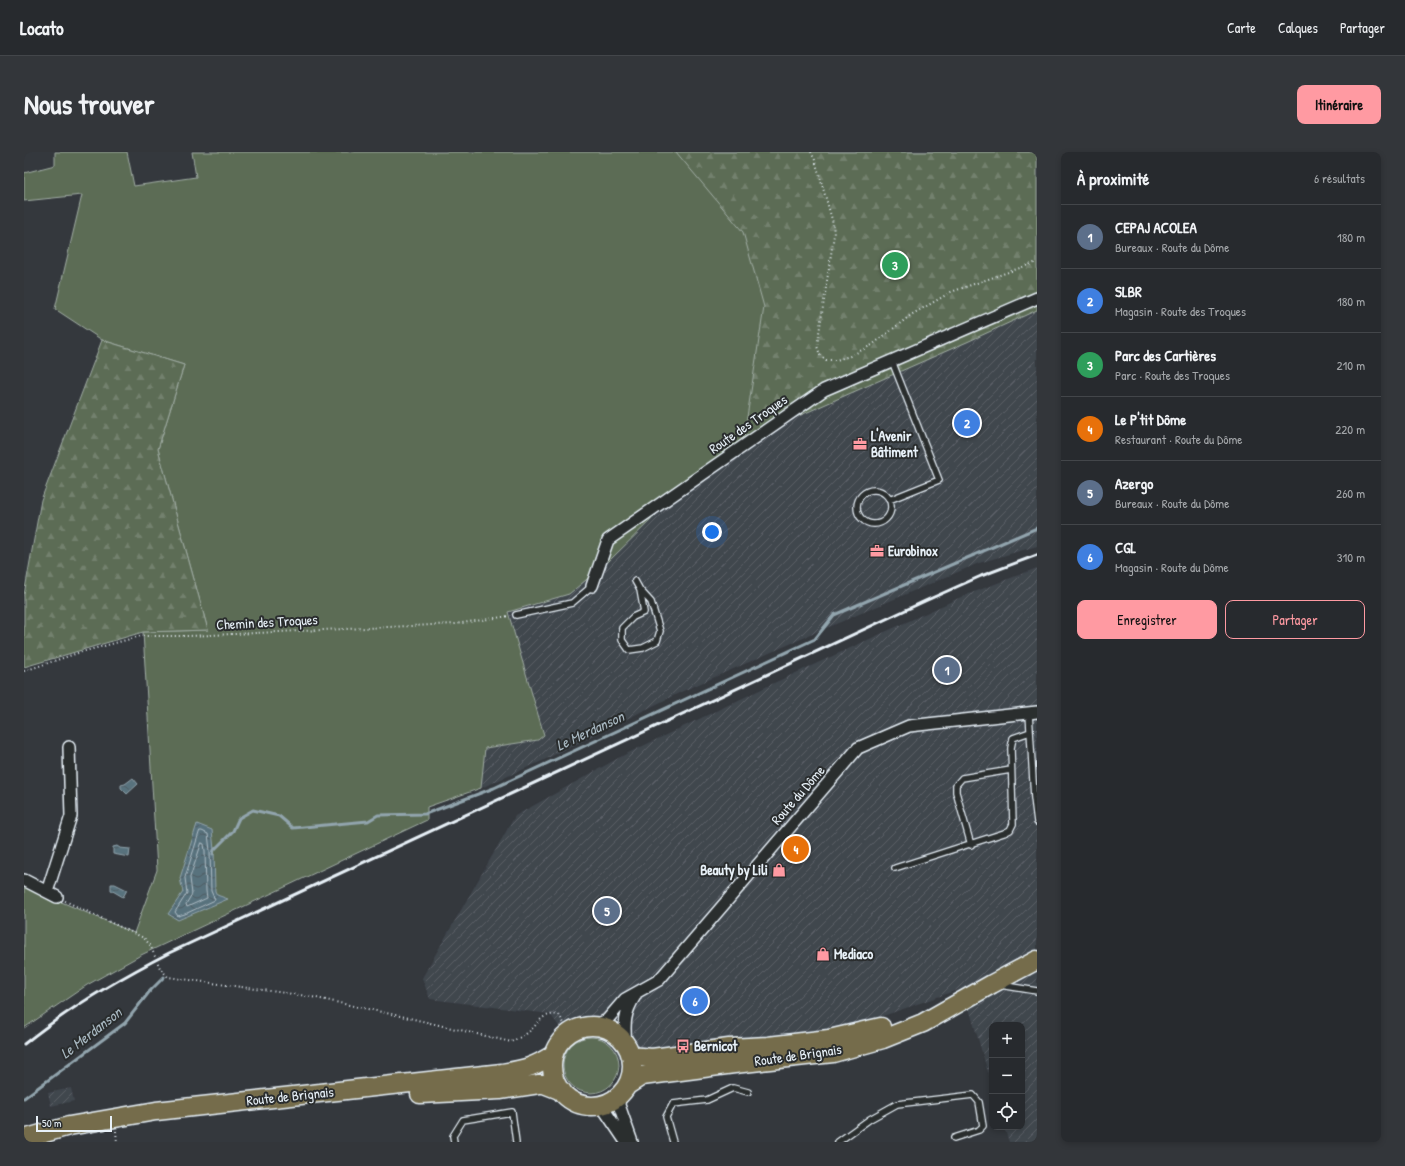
<!DOCTYPE html>
<html lang="fr">
<meta charset="utf-8">
<style>
body{margin:0;font-family:"Patrick Hand",sans-serif;background:#33363a;color:#f1f3f6}
.controls{position:absolute;right:12px;bottom:12px;display:grid;overflow:hidden;border-radius:8px;box-shadow:0 2px 6px #0003}
.controls button{width:36px;height:36px;display:grid;place-items:center;padding:0;border:0;border-bottom:1px solid #43464a;background:#272a2e;color:#f1f3f6;font:20px sans-serif}
.scale{position:absolute;left:12px;bottom:10px;width:76px;box-sizing:border-box;padding-left:4px;border:2px solid #e8f1f8;border-top:0;font-size:11px;line-height:14px;white-space:nowrap;color:#e8f1f8;-webkit-text-stroke:3px #2a2d2e;paint-order:stroke}
.you{position:absolute;left:688px;top:380px;width:14px;height:14px;margin:-10px;border:3px solid #fff;border-radius:50%;background:#1a73e8;box-shadow:0 0 0 6px #1a73e833}
.badge{display:grid;place-items:center;width:26px;height:26px;border-radius:50%;background:#ff9aa2;color:#fff;font-size:13px;font-weight:700}
.pin{position:absolute;translate:-50% -50%;border:2px solid #fff;box-shadow:0 1px 4px #0006}
.list{margin:0;padding:0;list-style:none}
h2{display:flex;justify-content:space-between;align-items:center;height:52px;margin:0;padding:0 16px;font-size:17px}
h2 small{font-size:13px;font-weight:400;color:#a4a7aa}
.list li{display:grid;grid-template-columns:26px 1fr auto;gap:12px;align-items:center;box-sizing:border-box;height:64px;padding:0 16px;border-top:1px solid #43464a}
.list b{display:block;font-size:15px;white-space:nowrap}
.list p{margin:0;font-size:13px;white-space:nowrap;color:#a4a7aa}
.list em{font-size:13px;font-style:normal;color:#a4a7aa}
.actions{display:flex;gap:8px;padding:12px 16px}
.actions a{flex:1;padding:9px 0;border:1px solid #ff9aa2;border-radius:8px;text-align:center;font-size:14px;color:#ff9aa2}
.actions .main{background:#ff9aa2;color:#111}
.icon{flex:none;width:22px;height:22px;fill:none;stroke:currentColor;stroke-width:2;stroke-linecap:round;stroke-linejoin:round}
.map{position:relative;flex:none;width:1013px;height:990px;overflow:hidden;border-radius:8px}
header{display:flex;align-items:center;gap:24px;box-sizing:border-box;height:56px;padding:0 20px;background:#272a2e;border-bottom:1px solid #43464a}
header strong{font-size:19px}
nav{display:flex;gap:22px;margin-inline-start:auto;font-size:14px}
.intro{display:flex;align-items:center;justify-content:space-between;box-sizing:border-box;height:96px;padding:0 24px}
h1{margin:0;font-size:28px}
.button{padding:10px 18px;border-radius:8px;background:#ff9aa2;color:#111;font-size:14px;font-weight:700}
main{display:flex;gap:24px;padding:0 24px}
aside{flex:1;background:#272a2e;border-radius:8px;box-shadow:0 2px 6px #0003}
.map>svg:first-child{display:block}
.industrial{fill:url(#industrial-furrows)}
.green{fill:#5c6c55;stroke:#a2aea6}
.forest{fill:url(#forest-firs);stroke:#a2aea6}
.water{fill:url(#water-waves);stroke:#92a5ae}
.lines{fill:none;stroke-linecap:round;stroke-linejoin:round}
.shore{stroke:#afbec7;stroke-width:1}
.stream{stroke:#92a5ae;stroke-width:3}
.lane-casing{stroke:#e8f1f8;stroke-width:8}
.street-casing{stroke:#e8f1f8;stroke-width:14}
.primary-casing{stroke:#e8f1f8;stroke-width:21}
.path{stroke:#e8f1f8;stroke-width:2;stroke-dasharray:1 3;stroke-linecap:butt}
.lane{stroke:#2a2d2e;stroke-width:5.5}
.street{stroke:#2a2d2e;stroke-width:11}
.primary{stroke:#746c4b;stroke-width:18}
.rail{stroke:#e8f1f8;stroke-width:3}
.labels{text-anchor:middle;stroke-width:4;stroke-linejoin:round;paint-order:stroke}
.street-label{font-size:14px;fill:#e8f1f8;stroke:#2a2d2e}
.poi-label{font-size:14px;font-weight:bold;fill:#e8f1f8;stroke:#2a2d2e;text-anchor:start}
.water-label{font-size:15px;font-style:italic;fill:#a8b8c1;stroke:#2a2d2e}
</style>
<header>
<strong>Locato</strong>
<nav><a>Carte</a><a>Calques</a><a>Partager</a></nav>
</header>
<div class="intro"><h1>Nous trouver</h1><a class="button">Itinéraire</a></div>
<main>
<div class="map">
<svg width="1013" height="990" viewBox="0 0 1013 990">
<defs>
<pattern id="industrial-furrows" width="10" height="10" patternUnits="userSpaceOnUse"><rect width="10" height="10" fill="#40464e"/><path d="M-1 1l2-2M0 10L10 0M9 11l2-2" fill="none" stroke="#5c6168"/></pattern>
<pattern id="forest-firs" width="22" height="20" patternUnits="userSpaceOnUse"><rect width="22" height="20" fill="#5c6c55"/><path d="M5 1l3.5 6h-7zM16 11l3.5 6h-7z" fill="#73816e"/></pattern>
<pattern id="water-waves" width="16" height="10" patternUnits="userSpaceOnUse"><rect width="16" height="10" fill="#59727d"/><path d="M0 5q4-4 8 0t8 0" fill="none" stroke="#4f5b61"/></pattern>
</defs>
<rect width="100%" height="100%" fill="#34383d"/>
<filter id="ink" filterUnits="userSpaceOnUse"><feTurbulence type="fractalNoise" baseFrequency=".025" numOctaves="2"/><feDisplacementMap in="SourceGraphic" scale="8" xChannelSelector="R" yChannelSelector="G"/><feConvolveMatrix kernelMatrix="1 2 1 2 8 2 1 2 1" color-interpolation-filters="sRGB"/></filter>
<g filter="url(#ink)">
<path class="industrial" d="M1013,155V394L955,411L793,480L659,539L518,609L457,636L461,596L514,588L520,582L484,460L545,442L571,388L721,293L784,260Z
M1013,416V990H985L980,975H998V873H968V934L939,836L819,878L645,895L564,914L526,862L406,847L398,826L491,664L598,604L750,531L937,445Z
M47,936L50,949L27,954L24,941Z"/>
<path class="green" d="M31,0H103L110,34L172,25L168,0H1013L800,238L685,311L585,409L545,442L484,460L520,583L514,588L461,596L457,636L403,655V668L117,803L63,833L0,876V734L110,781L133,718L119,480L184,478L134,297L160,213L78,188L31,157L58,43L0,49V21L31,13Z
M539 913a28 28 0 1 1 56 0a28 28 0 1 1-56 0Z"/>
<path class="forest" d="M652,0H1013V158L943,190L736,281L719,291L740,155L719,80Z
M78,188L160,213L134,297L184,478L119,480L0,515V443L17,348Z"/>
<path class="water" d="M109,626L114,632L103,642L97,636V633L101,632Z
M173,672L188,678L190,698L191,739L193,743L204,747L154,768L144,762L159,740L156,726Z
M93,694L96,696L106,697L105,705L89,702V695Z
M91,732L103,738L99,745L87,738V732Z"/>
<g class="lines">
<path class="shore" d="M176,679H178L184,682L186,699L187,739L191,748L161,762L154,764L151,760L163,741L161,726Z
M178,691L180,692L181,699L182,739L183,746L163,755L162,752L168,742L166,726Z"/>
<path class="stream" d="M189,702L190,698L209,679L215,666L229,658L255,664L269,676L344,669L354,663L401,662L470,636L791,487L810,463L1013,376
M0,946L101,871L126,839L140,825"/>
<g class="lane-casing">
<path id="lane" d="M833 355a17 17 0 1 1 34 0a17 17 0 1 1-34 0Z
M865,348L915,328L868,209
M611,429L616,438L620,460L609,465L598,476V488L605,498L619,496L633,489L636,479L627,450L616,438
M492,463L548,451L568,434
M1005,561L1010,646L1013,670
M947,693L932,640V633L938,626L987,618
M871,716L980,681L986,678L989,672L987,596L989,586L1006,580
M976,833L1013,839
M430,990L429,984L439,968L488,960L492,990
M649,990L642,965L649,952L683,948L709,936L724,940
M814,990L846,967L873,952L949,943L955,950L959,974L955,978L930,986"/>
</g>
<g class="street-casing">
<path id="street" d="M568,434L584,388L800,238L1013,146
M0,728L33,745
M23,740L47,664L45,595
M572,873L583,868L601,847L635,828L834,596L885,574L1013,560
M602,893C600,873 600,861 611,844
M596,943L595,953L608,990
M577,953L602,990"/>
</g>
<g class="primary-casing">
<path id="primary" d="M528 914a40 40 0 1 1 80 0a40 40 0 1 1-80 0Z
M607,904L628,906L705,896L744,894L805,887L857,875
M604,933L618,924L710,912L809,901L859,887L899,871L968,832L1013,808
M396,942L476,938L515,932H520L538,939
M0,987L45,974L132,959L478,921C502,917 510,915 530,902"/>
</g>
<path class="path" d="M787,0L791,8L809,71L810,83L793,194L796,203L802,208H812L826,204L848,193L887,163L927,140L1013,110
M0,519L54,501L117,484H165L431,472L485,464
M41,749L120,786L126,793L136,816L144,825L283,844L381,865L487,890C492,887 498,885 502,882C515,873 516,860 535,863L541,873L548,879
M92,979L93,990"/>
<use href="#lane" class="lane"/>
<use href="#street" class="street"/>
<use href="#primary" class="primary"/>
<path class="rail" d="M0,892C45,856 94,827 145,801L901,449L957,424L1013,403"/>
</g>
</g>
<defs>
<g id="office-bare" transform="scale(1.08)"><path d="M-6-3h4V-5.5h4V-3h4V5H-6ZM-1-4.5V-3h2v-1.5ZM-6 0V1H6V0Z" fill="#ff9aa2" stroke="#2a2d2e" stroke-width="2.5" paint-order="stroke"/></g>
<g id="shop-bare" transform="scale(1.08)"><path d="M-5-2.5h2.3a2.7 3.5 0 0 1 5.4 0H5L5.5 6h-11ZM-1.5-2.5h3a1.5 2.3 0 0 0-3 0Z" fill="#ff9aa2" stroke="#2a2d2e" stroke-width="2.5" paint-order="stroke"/></g>
<g id="bus-bare" transform="scale(1.08)"><path d="M-5-6H5V4H4V6H2V4H-2V6H-4V4H-5ZM-3.5-4V0h7V-4ZM-3.5 1.2v1.5H-2V1.2ZM2 1.2v1.5H3.5V1.2Z" fill="#ff9aa2" stroke="#2a2d2e" stroke-width="2.5" paint-order="stroke"/></g>
</defs>
<g fill-rule="evenodd">
<use href="#office-bare" x="836" y="292"/>
<use href="#office-bare" x="853" y="399"/>
<use href="#shop-bare" x="755" y="718"/>
<use href="#shop-bare" x="799" y="802"/>
<use href="#bus-bare" x="659" y="894"/>
</g>
<g class="labels">
<g class="street-label">
<text transform="translate(724 272) rotate(-35)" y="5">Route des Troques</text>
<text transform="translate(243 470) rotate(-3)" y="5">Chemin des Troques</text>
<text transform="translate(774 643) rotate(-49)" y="5">Route du Dôme</text>
<text transform="translate(774 903) rotate(-8)" y="5">Route de Brignais</text>
<text transform="translate(266 944) rotate(-6)" y="5">Route de Brignais</text>
</g>
<g class="poi-label">
<text x="847" y="289">L'Avenir<tspan x="847" dy="16">Bâtiment</tspan></text>
<text x="864" y="404">Eurobinox</text>
<text x="744" y="723" text-anchor="end">Beauty by Lili</text>
<text x="810" y="807">Mediaco</text>
<text x="670" y="899">Bernicot</text>
</g>
<g class="water-label">
<text transform="translate(566 579) rotate(-25)" y="5">Le Merdanson</text>
<text transform="translate(67 881) rotate(-38)" y="5">Le Merdanson</text>
</g>
</g>
</svg>
<div class="controls">
<button>+</button>
<button>−</button>
<button><svg class="icon" aria-label="locate" viewBox="0 0 24 24"><circle cx="12" cy="12" r="6"/><path d="M12 2v4M12 18v4M2 12h4M18 12h4"/></svg></button>
</div>
<div class="scale">50 m</div>
<div class="you"></div>
<div class="pin badge" style="left:923px;top:518px;background:#5c6f8a">1</div>
<div class="pin badge" style="left:943px;top:271px;background:#3f7fe0">2</div>
<div class="pin badge" style="left:871px;top:113px;background:#2e9e5b">3</div>
<div class="pin badge" style="left:772px;top:697px;background:#e8710a">4</div>
<div class="pin badge" style="left:583px;top:759px;background:#5c6f8a">5</div>
<div class="pin badge" style="left:671px;top:849px;background:#3f7fe0">6</div>
</div>
<aside>
<h2>À proximité<small>6 résultats</small></h2>
<ul class="list">
<li><span class="badge" style="background:#5c6f8a">1</span><div><b>CEPAJ ACOLEA</b><p>Bureaux · Route du Dôme</p></div><em>180 m</em></li>
<li><span class="badge" style="background:#3f7fe0">2</span><div><b>SLBR</b><p>Magasin · Route des Troques</p></div><em>180 m</em></li>
<li><span class="badge" style="background:#2e9e5b">3</span><div><b>Parc des Cartières</b><p>Parc · Route des Troques</p></div><em>210 m</em></li>
<li><span class="badge" style="background:#e8710a">4</span><div><b>Le P'tit Dôme</b><p>Restaurant · Route du Dôme</p></div><em>220 m</em></li>
<li><span class="badge" style="background:#5c6f8a">5</span><div><b>Azergo</b><p>Bureaux · Route du Dôme</p></div><em>260 m</em></li>
<li><span class="badge" style="background:#3f7fe0">6</span><div><b>CGL</b><p>Magasin · Route du Dôme</p></div><em>310 m</em></li>
</ul>
<div class="actions"><a class="main">Enregistrer</a><a>Partager</a></div>
</aside>
</main>
